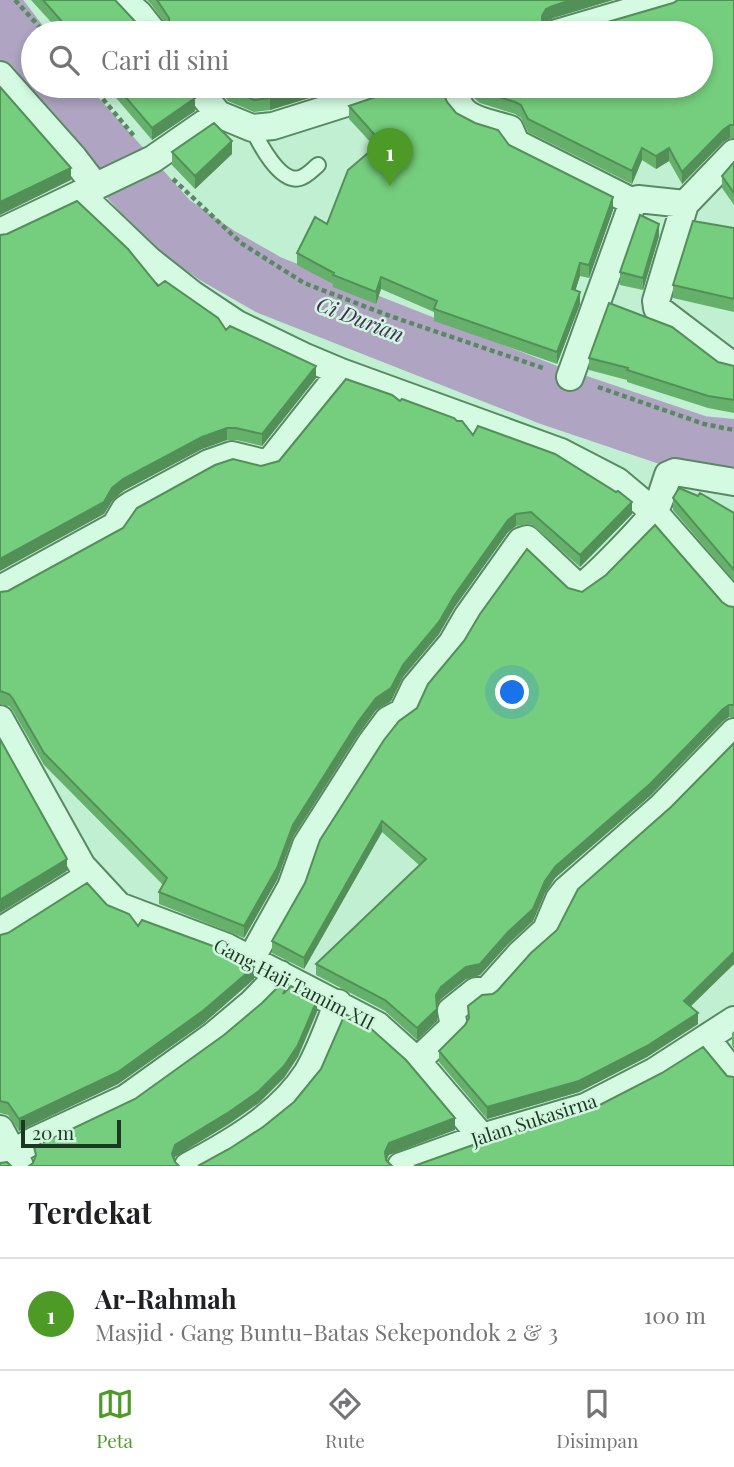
<!DOCTYPE html>
<html lang="id">
<meta charset="utf-8">
<style>
body{margin:0;font-family:"Playfair Display",serif;background:#f2f2f2;color:#202124}
.scale{position:absolute;left:21px;bottom:18px;width:100px;box-sizing:border-box;padding-left:7px;border:4px solid #1d3821;border-top:0;font-size:19px;line-height:24px;white-space:nowrap;color:#1d3821;-webkit-text-stroke:5px #d1f6df;paint-order:stroke}
.you{position:absolute;left:513px;top:693px;width:24px;height:24px;margin:-18px;border:5px solid #fff;border-radius:50%;background:#1a73e8;box-shadow:0 0 0 10px #1a73e833}
.badge{display:grid;place-items:center;width:46px;height:46px;border-radius:50%;background:#4d9a26;color:#fff;font-size:23px;font-weight:700}
.pin{position:absolute;translate:-50% -58px;filter:drop-shadow(0 2px 4px #0008)}
.pin::after{content:'';position:absolute;top:37px;width:24px;height:21px;background:inherit;clip-path:polygon(0 0,100% 0,50% 100%)}
.list{margin:0;padding:0;list-style:none}
h2{display:flex;justify-content:space-between;align-items:center;height:91px;margin:0;padding:0 28px;font-size:30px}
h2 small{font-size:23px;font-weight:400;color:#757577}
.list li{display:grid;grid-template-columns:46px 1fr auto;gap:21px;align-items:center;box-sizing:border-box;height:112px;padding:0 28px;border-top:2px solid #e0e0e0}
.list b{display:block;font-size:26px;white-space:nowrap}
.list p{margin:0;font-size:23px;white-space:nowrap;color:#757577}
.list em{font-size:23px;font-style:normal;color:#757577}
.icon{flex:none;width:38px;height:38px;fill:none;stroke:currentColor;stroke-width:2;stroke-linecap:round;stroke-linejoin:round}
.map{position:relative;flex:none;width:734px;height:1166px;overflow:hidden}
.search{position:absolute;background:#fff;box-shadow:0 4px 10px #0003;left:21px;right:21px;top:21px;height:77px;display:flex;align-items:center;gap:18px;box-sizing:border-box;padding:0 24px;border-radius:38px;color:#757577;font-size:26px}
.sheet{height:203px;background:#fff}
nav{display:flex;justify-content:space-around;align-items:center;box-sizing:border-box;height:98px;border-top:2px solid #e0e0e0;background:#fff;font-size:19px;color:#757577}
nav a{display:grid;justify-items:center;gap:4px}
nav .on{color:#4d9a26}
.map>svg:first-child{display:block}
.lines{fill:none;stroke-linecap:round;stroke-linejoin:round}
.river{stroke:#afa4c1;stroke-width:60}
.lane-casing{stroke:#588962;stroke-width:18}
.street-casing{stroke:#588962;stroke-width:30}
.path{stroke:#588962;stroke-width:4.5;stroke-dasharray:5 3.5;stroke-linecap:butt}
.lane{stroke:#d4fae2;stroke-width:14}
.street{stroke:#d4fae2;stroke-width:26}
.wall{fill:#65b16c}
.shaded-wall{fill:#529058}
.building{fill:#75ce7d;stroke:#529058;stroke-width:2}
.labels{text-anchor:middle;stroke-width:5;stroke-linejoin:round;paint-order:stroke}
.street-label{font-size:19px;fill:#1d3821;stroke:#d1f6df}
.water-label{font-size:21px;font-style:italic;fill:#472b58;stroke:#d1f6df}
</style>
<div class="map">
<svg width="734" height="1166" viewBox="0 0 734 1166">
<rect width="100%" height="100%" fill="#c1efd2"/>
<g class="lines">
<path class="river" d="M0,19L33,62
M51,86L71,112L170,223L218,256L269,285L549,395L700,446L734,449"/>
<g class="lane-casing">
<path id="lane" d="M252,128C259,143 280,184 300,178C307,176 313,169 318,165"/>
</g>
<g class="street-casing">
<path id="street" d="M123,0L139,14L154,33
M557,33L669,0
M0,75L73,157L96,187
M196,86L218,114L252,128L273,126L400,86
M458,86C451,119 485,121 510,129L516,143L633,202
M81,195L149,260L192,294L237,324L303,356L341,372L561,452L617,481L654,512L734,603
M685,204L656,301L657,308L728,362L734,363
M0,232L153,159L218,114
M570,377L633,202L638,199L685,204L734,153
M0,589L115,526L125,509L131,505L209,463L232,455L264,463L272,459L341,372
M0,719L82,866L119,906L227,947L377,1025L417,1061L482,1137
M0,931L90,875
M251,959L291,887L306,845L371,743L388,720L403,712L415,687L452,643L467,617L521,541L527,539L579,588C592,581 645,526 654,512C660,502 664,487 668,475L675,472L734,482
M707,1039L734,1074
M417,1061L454,1026L451,1011L476,991H487L520,954L546,930L559,899L566,890L661,807L734,732
M0,1129L20,1166
M0,1160L35,1140L126,1098L214,1035L252,1003L280,974
M188,1166C231,1143 280,1115 307,1073C320,1052 328,1026 338,1003
M401,1166L482,1137L585,1107L655,1071L734,1020"/>
</g>
<path class="path" d="M15,0L45,33
M92,86L134,136
M173,179L241,243L304,283L390,316L543,368
M598,387L704,424L734,430"/>
<use href="#lane" class="lane"/>
<use href="#street" class="street"/>
</g>
<path class="wall" d="M31,0H115L146,33H61Z
M147,0H613L553,18L546,22L543,27L164,32L168,28L151,4Z
M734,0V138H730L723,142L682,184L669,161L656,169L642,160L632,184L528,132L521,118L515,114L480,103L474,98L473,86H701Z
M106,86H187L195,111L152,140Z
M216,86H348L270,110L254,112L228,101Z
M442,89L447,102L456,113L613,210L589,278L580,276L575,290L580,304L557,364L434,321V312L381,289L376,304L333,287V284L297,265V253L327,224L375,147L349,119V106Z
M172,152L232,154L195,189L172,165Z
M734,162V205L722,188V176Z
M734,228V312L673,298V285Z
M659,236L643,290L620,285V272Z
M158,286L226,330L316,378L262,446L236,440H227L202,449L123,491L112,501L104,514Z
M589,358L718,362L734,366V413L708,408L627,382V380L589,370Z
M400,401L473,435L632,514L580,567L531,524L516,526L508,532L454,608L439,634L403,677L391,701L376,710L358,735L293,837L277,880L244,938L159,904V892L163,885L44,765L13,711L9,706L0,704V592L8,591L261,466L279,461Z
M673,498L734,513V581L673,510Z
M568,588L582,592L722,602L728,606L734,607V717H729L723,721L650,796L555,878L545,893L533,921L508,944L480,975L466,979L441,999L437,1005V1021L417,1040L385,1011L316,975V964L419,865L382,832L304,969L272,953V941L417,708Z
M734,743V964L690,1006L698,1024L647,1057L579,1092L487,1119L439,1062V1051L465,1025L468,1020V1006L498,990L557,930L671,807Z
M107,905L138,926L254,979L204,1023L118,1084L19,1131L8,1115L0,1113V935Z
M734,1031V1049L732,1045V1033Z"/>
<path class="shaded-wall" d="M571,0H613L553,18L546,22L542,29V16L546,9L553,6Z
M309,86H348L270,110V98Z
M195,98V111L152,140V128Z
M730,125V138L723,142L682,184V172L723,130Z
M232,141V154L195,189V176Z
M642,148V160L632,184V171Z
M669,148V161L656,169V156Z
M71,168V180L0,215V202Z
M613,197V210L589,278V265Z
M659,224V236L643,290V278Z
M580,263V276L572,301V289Z
M381,277V289L376,304V292Z
M580,292V304L557,364V352Z
M316,366V378L262,446V434Z
M227,428V440L202,449L123,491L112,501L104,514L0,571V559L112,488L123,479L202,437Z
M632,502V514L580,567V555Z
M516,514V526L508,532L454,608L439,634L403,677L391,701L376,710L358,735L293,837L277,880L244,938V926L293,825L358,722L403,665L454,596L508,520Z
M729,705V717L723,721L650,796L555,878L545,893L533,921L508,944L480,975L466,979L441,999L436,1006V995L441,987L545,881L555,867L723,709Z
M382,821V832L304,969V958Z
M67,859V871L0,913V900Z
M734,952V964L684,1013V1001Z
M254,967V979L204,1023L118,1084L19,1131V1119Z
M317,1000V1012L298,1057L284,1078L259,1103L229,1124L175,1157L172,1166V1154L175,1145Z
M437,1009V1021L417,1040V1028Z
M698,1013V1024L647,1057L579,1092L487,1119V1107Z
M455,1118V1130L389,1155L385,1164V1152L389,1143Z"/>
<path class="building" d="M43,0H115L146,33H72Z
M157,0H571L553,6L546,9L542,16V26L548,33H163L169,26V18Z
M678,0H734V125H730L723,130L682,172L669,148L656,156L642,148L632,171L528,119L521,105L515,102L480,91L474,86H701V33H570L673,3Z
M116,86H187L195,98L152,128Z
M226,86H309L270,98L254,100L228,89Z
M408,86H442V89L447,102L456,113L475,123L498,130L509,145L613,197L589,265L580,263L572,289L580,292L557,352L434,309L437,301L381,277L376,292L333,275L334,273L297,253L315,217L327,224L348,170L381,142L349,106Z
M0,87L71,168L0,202Z
M214,123L232,141L195,176L172,152Z
M734,162V193L722,176Z
M77,201L128,249L158,286L165,281L218,318L226,330L230,326L316,366L262,434L236,428H227L202,437L123,479L112,488L104,502L0,559V235L7,234Z
M640,215L659,224L643,278L620,272Z
M693,221L734,228V299L673,285Z
M609,303L672,327L718,362L734,366V400L708,396L627,370L628,368L589,358Z
M346,379L392,395L400,401L402,399L454,418L457,421H462L473,435L478,426L555,454L616,492L618,491L632,502L580,555L531,512L516,514L508,520L454,596L439,622L403,665L391,688L376,698L358,722L293,825L277,868L244,926L159,892L167,878L44,753L13,699L9,694L0,691V592L8,591L123,528L137,508L215,465L233,459L261,466L279,461Z
M679,488L698,496L700,493L734,513V570L673,498Z
M655,525L722,602L728,606L734,607V705H729L723,709L650,784L555,867L545,881L533,909L508,932L480,964L466,967L441,987L436,995L437,1009L417,1028L385,1000L316,964L426,859L382,821L304,958L272,941L305,883L320,840L384,740L399,721L417,708L428,684L464,641L480,614L527,549L568,588L582,592L606,575Z
M0,739L67,859L0,900Z
M734,743V952L684,1001L698,1013L647,1046L579,1081L487,1107L439,1051L465,1025L469,1018L468,1006L482,995L493,994L498,990L531,953L557,930L578,889L671,807Z
M87,883L107,905L129,914L138,926L142,920L221,949L254,967L204,1010L118,1072L19,1119L8,1103L0,1101V935L8,933Z
M283,982L288,984L283,994L291,986L317,1000L298,1045L284,1066L259,1091L229,1112L175,1145L172,1154L175,1162L179,1166H29L33,1163L36,1155L34,1147L135,1099L224,1035L262,1003Z
M345,1014L368,1026L406,1060L455,1118L389,1143L385,1152L386,1160L392,1166H198L229,1149L263,1127L294,1102L321,1069Z
M703,1047L727,1076L734,1077V1166H414L487,1140L592,1109L662,1073Z
M7,1162L11,1166H0V1163Z"/>
<g class="labels">
<g class="street-label">
<text transform="translate(294 984) rotate(27)" y="7">Gang Haji Tamim XII</text>
<text transform="translate(534 1120) rotate(-18)" y="7">Jalan Sukasirna</text>
</g>
<g class="water-label">
<text transform="translate(360 320) rotate(21)" y="7">Ci Durian</text>
</g>
</g>
</svg>
<div class="scale">20 m</div>
<div class="you"></div>
<div class="pin badge" style="left:390px;top:186px">1</div>
<div class="search"><svg class="icon" aria-label="search" viewBox="0 0 24 24"><circle cx="10" cy="10" r="6"/><path d="M15 15l6 6"/></svg>Cari di sini</div>
</div>
<section class="sheet">
<h2>Terdekat<small></small></h2>
<ul class="list">
<li><span class="badge">1</span><div><b>Ar-Rahmah</b><p>Masjid · Gang Buntu-Batas Sekepondok 2 &amp; 3</p></div><em>100 m</em></li>
</ul>
</section>
<nav>
<a class="on"><svg class="icon" aria-label="map" viewBox="0 0 24 24"><path d="M3 6l6-2 6 2 6-2v14l-6 2-6-2-6 2zM9 4v14M15 6v14"/></svg>Peta</a>
<a><svg class="icon" aria-label="directions" viewBox="0 0 24 24"><path d="M12 3l9 9-9 9-9-9zM9 14v-3h6M13 9l2 2-2 2"/></svg>Rute</a>
<a><svg class="icon" aria-label="saved" viewBox="0 0 24 24"><path d="M7 4h10v16l-5-4-5 4z"/></svg>Disimpan</a>
</nav>
